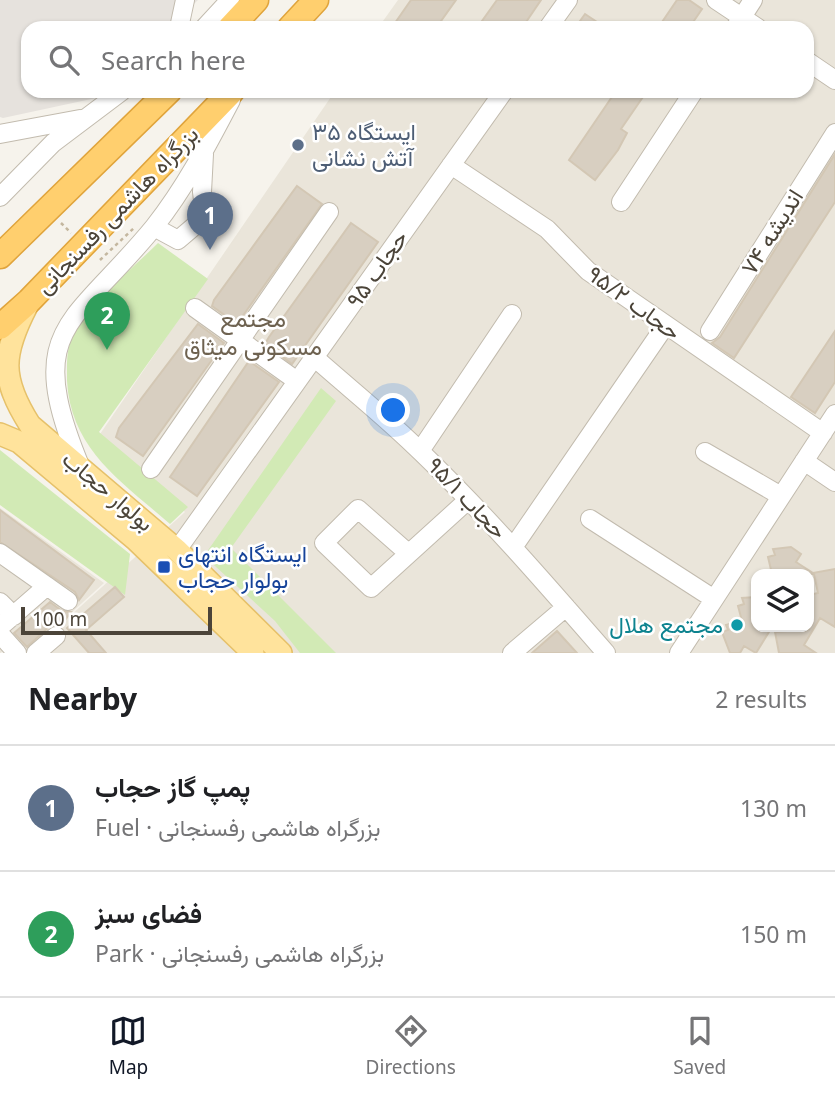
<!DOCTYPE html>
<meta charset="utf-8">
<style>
body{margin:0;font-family:"Noto Sans",Vazirmatn,sans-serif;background:#f6f6f6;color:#202124}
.controls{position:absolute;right:21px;bottom:21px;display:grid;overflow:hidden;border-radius:14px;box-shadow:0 2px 5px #0004}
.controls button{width:63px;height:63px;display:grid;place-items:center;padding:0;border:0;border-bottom:2px solid #e0e0e0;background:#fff;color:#202124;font:35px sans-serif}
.scale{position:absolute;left:21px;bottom:18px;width:191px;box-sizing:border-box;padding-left:7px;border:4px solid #4b4439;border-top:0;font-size:19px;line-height:24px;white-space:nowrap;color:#4b4439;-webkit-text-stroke:5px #fff;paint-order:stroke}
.you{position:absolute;left:394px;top:411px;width:24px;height:24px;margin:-18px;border:5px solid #fff;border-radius:50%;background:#1a73e8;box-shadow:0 0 0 10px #1a73e833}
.badge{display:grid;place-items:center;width:46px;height:46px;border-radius:50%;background:#111827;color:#fff;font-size:23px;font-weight:700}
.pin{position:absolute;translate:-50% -58px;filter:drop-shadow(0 2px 4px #0008)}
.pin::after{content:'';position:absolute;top:37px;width:24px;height:21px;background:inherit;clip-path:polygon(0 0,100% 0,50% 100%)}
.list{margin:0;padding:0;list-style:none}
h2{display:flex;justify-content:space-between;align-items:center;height:91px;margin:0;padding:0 28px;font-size:30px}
h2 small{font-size:23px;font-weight:400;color:#757577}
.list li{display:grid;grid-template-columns:46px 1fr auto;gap:21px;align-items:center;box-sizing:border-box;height:126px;padding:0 28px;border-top:2px solid #e0e0e0}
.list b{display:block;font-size:26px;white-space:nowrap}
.list p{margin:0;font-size:23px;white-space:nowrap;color:#757577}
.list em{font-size:23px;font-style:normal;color:#757577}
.icon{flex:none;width:38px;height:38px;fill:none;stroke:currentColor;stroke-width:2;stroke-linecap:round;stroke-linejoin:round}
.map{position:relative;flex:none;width:835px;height:653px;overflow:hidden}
.search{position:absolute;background:#fff;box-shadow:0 2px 5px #0004;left:21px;right:21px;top:21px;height:77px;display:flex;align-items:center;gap:18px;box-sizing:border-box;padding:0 24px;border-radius:21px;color:#757577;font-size:26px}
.sheet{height:343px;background:#fff}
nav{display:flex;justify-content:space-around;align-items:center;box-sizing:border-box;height:98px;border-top:2px solid #e0e0e0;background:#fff;font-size:19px;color:#757577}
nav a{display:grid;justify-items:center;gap:4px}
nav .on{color:#111827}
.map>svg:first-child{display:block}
.residential{fill:#eae5da;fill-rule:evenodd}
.industrial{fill:#e6e2dd}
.green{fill:#d2eab5}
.building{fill:#d8cfc1;stroke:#d3c7b4;stroke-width:2}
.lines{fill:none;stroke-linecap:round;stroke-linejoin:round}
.minor-casing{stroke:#c2bbae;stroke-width:20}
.major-casing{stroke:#e6c16a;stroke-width:24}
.highway-casing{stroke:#e0a43c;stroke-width:27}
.path{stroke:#c4b79f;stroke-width:2.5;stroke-dasharray:3.5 3.5;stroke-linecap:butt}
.minor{stroke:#fff;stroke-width:18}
.major{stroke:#ffe39c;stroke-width:21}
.highway{stroke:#ffcf6e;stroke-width:24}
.service-dot{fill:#5c6f8a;stroke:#fff;stroke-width:2.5}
.transit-dot{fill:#1a4fb4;stroke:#fff;stroke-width:2.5}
.culture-dot{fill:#0f9aa8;stroke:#fff;stroke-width:2.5}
.labels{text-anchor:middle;stroke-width:5;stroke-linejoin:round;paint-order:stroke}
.service-label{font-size:23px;fill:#4e5e75;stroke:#fff;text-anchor:start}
.street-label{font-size:23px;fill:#4b4439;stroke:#fff}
.transit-label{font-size:23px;fill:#164399;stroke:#fff;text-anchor:start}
.culture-label{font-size:23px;fill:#0d838f;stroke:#fff;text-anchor:end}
.neighbourhood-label{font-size:24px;fill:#6e6250;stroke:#fff}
</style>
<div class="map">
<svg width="835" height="653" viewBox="0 0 835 653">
<rect width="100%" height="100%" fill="#f6f3ec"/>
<path class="residential" d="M398,0H835V653H29L185,512L98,437L335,91H807V28H378ZM756,574H809V627H756Z
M0,508L104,583L27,653H18L11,646L0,653Z"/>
<path class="industrial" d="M0,0H198L169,28H28V91H103L96,98L3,118L0,117Z"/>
<path class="green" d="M158,243L208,279L99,432L188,507L170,524C122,482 71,450 67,381C67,367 66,350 72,338C91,301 129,272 158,243Z
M321,388L336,401L231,548L336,653H300L275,621L204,556Z
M0,450L130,554L125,595L0,505Z"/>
<path class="building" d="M411,0H456L436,28H402L395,23Z
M497,0H541L522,28H477Z
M677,0H689L702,9L689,28H658Z
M585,14L606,28H575Z
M616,91H647L621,129L627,133L618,150L595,180L569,160Z
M835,154V202L734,358L712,343L720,337Z
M297,186L322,204L237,324L212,306L214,300Z
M351,223L378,242L292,364L265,344L269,337Z
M198,324L224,343L143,456L116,437L119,428Z
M835,331V382L815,413L791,397Z
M249,361L279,382L197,496L170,477Z
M0,510L94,580L79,600L75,592L0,542Z
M791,547L801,554L796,562L813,573L835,569V627L820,618L804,645L816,653H779L775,632L809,629V595L818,593L814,574H772L768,557L775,555L773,549Z
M115,587L124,597L86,630L106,653H89L67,628Z
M756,597V627H772L756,653L744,646L740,653H730L722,632L728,630L726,625L742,621L738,606L744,604L742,598Z
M50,602L62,611L71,612L63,623L49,627L27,647L14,633Z
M557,631L577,653H532Z"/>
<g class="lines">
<g class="minor-casing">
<path id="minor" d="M716,0L758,28
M179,28L185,0
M204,28L230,0
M548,28L568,0
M735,28L753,0
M807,61L835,80
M0,134L80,119
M451,165L547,229L588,271L823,433
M0,197L53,143L122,91
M621,202L694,91
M154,227L178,240L205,217L202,192L204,154
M195,308L297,381
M710,331L835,133
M314,357C350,389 388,419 422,453C487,516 546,584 606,653
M420,451L512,314
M705,452L781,496
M804,461L835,482
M81,468C22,327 72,327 154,227C185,188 208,144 231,100
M151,469L329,212
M590,519L714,599
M514,546L665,326
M177,550L504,91
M0,553L68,601
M408,553L358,509L324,543L371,588L468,500
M0,602L14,616
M0,627L47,586
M0,634L17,653
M36,653L56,636
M512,653L566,607
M679,653L835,414"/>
</g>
<g class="major-casing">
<path id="major" d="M27,306C2,354 0,378 30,425L177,550L281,653
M0,434L19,442L136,540L253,653"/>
</g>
<g class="highway-casing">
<path id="highway" d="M230,28L256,0
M290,28L316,0
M0,256L169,91
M0,327L29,301L232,91"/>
</g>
<path class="path" d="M61,223L71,233
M100,260L135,227"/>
<use href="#minor" class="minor"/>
<use href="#major" class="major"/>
<use href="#highway" class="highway"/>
</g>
<circle class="service-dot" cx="298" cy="145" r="7"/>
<rect class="transit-dot" x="157" y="560" width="14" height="14" rx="3.5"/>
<circle class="culture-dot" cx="737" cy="625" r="7"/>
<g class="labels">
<g class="service-label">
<text x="312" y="140">ایستگاه ۳۵<tspan x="312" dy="26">آتش نشانی</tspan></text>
</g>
<g class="street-label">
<text transform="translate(117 210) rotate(-46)" y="8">بزرگراه هاشمی رفسنجانی</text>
<text transform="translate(772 232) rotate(-58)" y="8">اندیشه ۷۴</text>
<text transform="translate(377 269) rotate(-55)" y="8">حجاب ۹۵</text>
<text transform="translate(634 303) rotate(36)" y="8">حجاب ۹۵/۲</text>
<text transform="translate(108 491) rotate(40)" y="8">بولوار حجاب</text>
<text transform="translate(467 498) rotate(46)" y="8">حجاب ۹۵/۱</text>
</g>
<g class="transit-label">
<text x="178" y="562">ایستگاه انتهای<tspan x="178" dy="26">بولوار حجاب</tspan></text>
</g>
<g class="culture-label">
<text x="723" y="633">مجتمع هلال</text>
</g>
<g class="neighbourhood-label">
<text x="253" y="327">مجتمع<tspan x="253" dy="28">مسکونی میثاق</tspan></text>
</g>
</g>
</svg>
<div class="controls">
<button><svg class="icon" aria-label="layers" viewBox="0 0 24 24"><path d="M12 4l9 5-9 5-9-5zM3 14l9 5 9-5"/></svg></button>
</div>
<div class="scale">100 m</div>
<div class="you"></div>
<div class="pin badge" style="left:210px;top:250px;background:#5c6f8a">1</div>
<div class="pin badge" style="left:107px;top:350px;background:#2e9e5b">2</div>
<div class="search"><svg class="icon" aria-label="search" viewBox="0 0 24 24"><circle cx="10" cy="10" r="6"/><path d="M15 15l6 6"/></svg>Search here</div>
</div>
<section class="sheet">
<h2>Nearby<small>2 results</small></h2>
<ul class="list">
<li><span class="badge" style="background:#5c6f8a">1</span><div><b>پمپ گاز حجاب</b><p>Fuel · بزرگراه هاشمی رفسنجانی</p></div><em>130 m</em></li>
<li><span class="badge" style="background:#2e9e5b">2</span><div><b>فضای سبز</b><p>Park · بزرگراه هاشمی رفسنجانی</p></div><em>150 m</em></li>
</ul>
</section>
<nav>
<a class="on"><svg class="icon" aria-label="map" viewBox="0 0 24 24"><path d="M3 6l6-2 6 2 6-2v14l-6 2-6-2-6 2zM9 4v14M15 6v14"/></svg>Map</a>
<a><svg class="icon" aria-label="directions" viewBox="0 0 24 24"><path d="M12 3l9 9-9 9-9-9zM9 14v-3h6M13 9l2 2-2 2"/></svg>Directions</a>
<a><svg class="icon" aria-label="saved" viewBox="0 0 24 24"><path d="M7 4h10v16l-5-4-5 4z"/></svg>Saved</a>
</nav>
